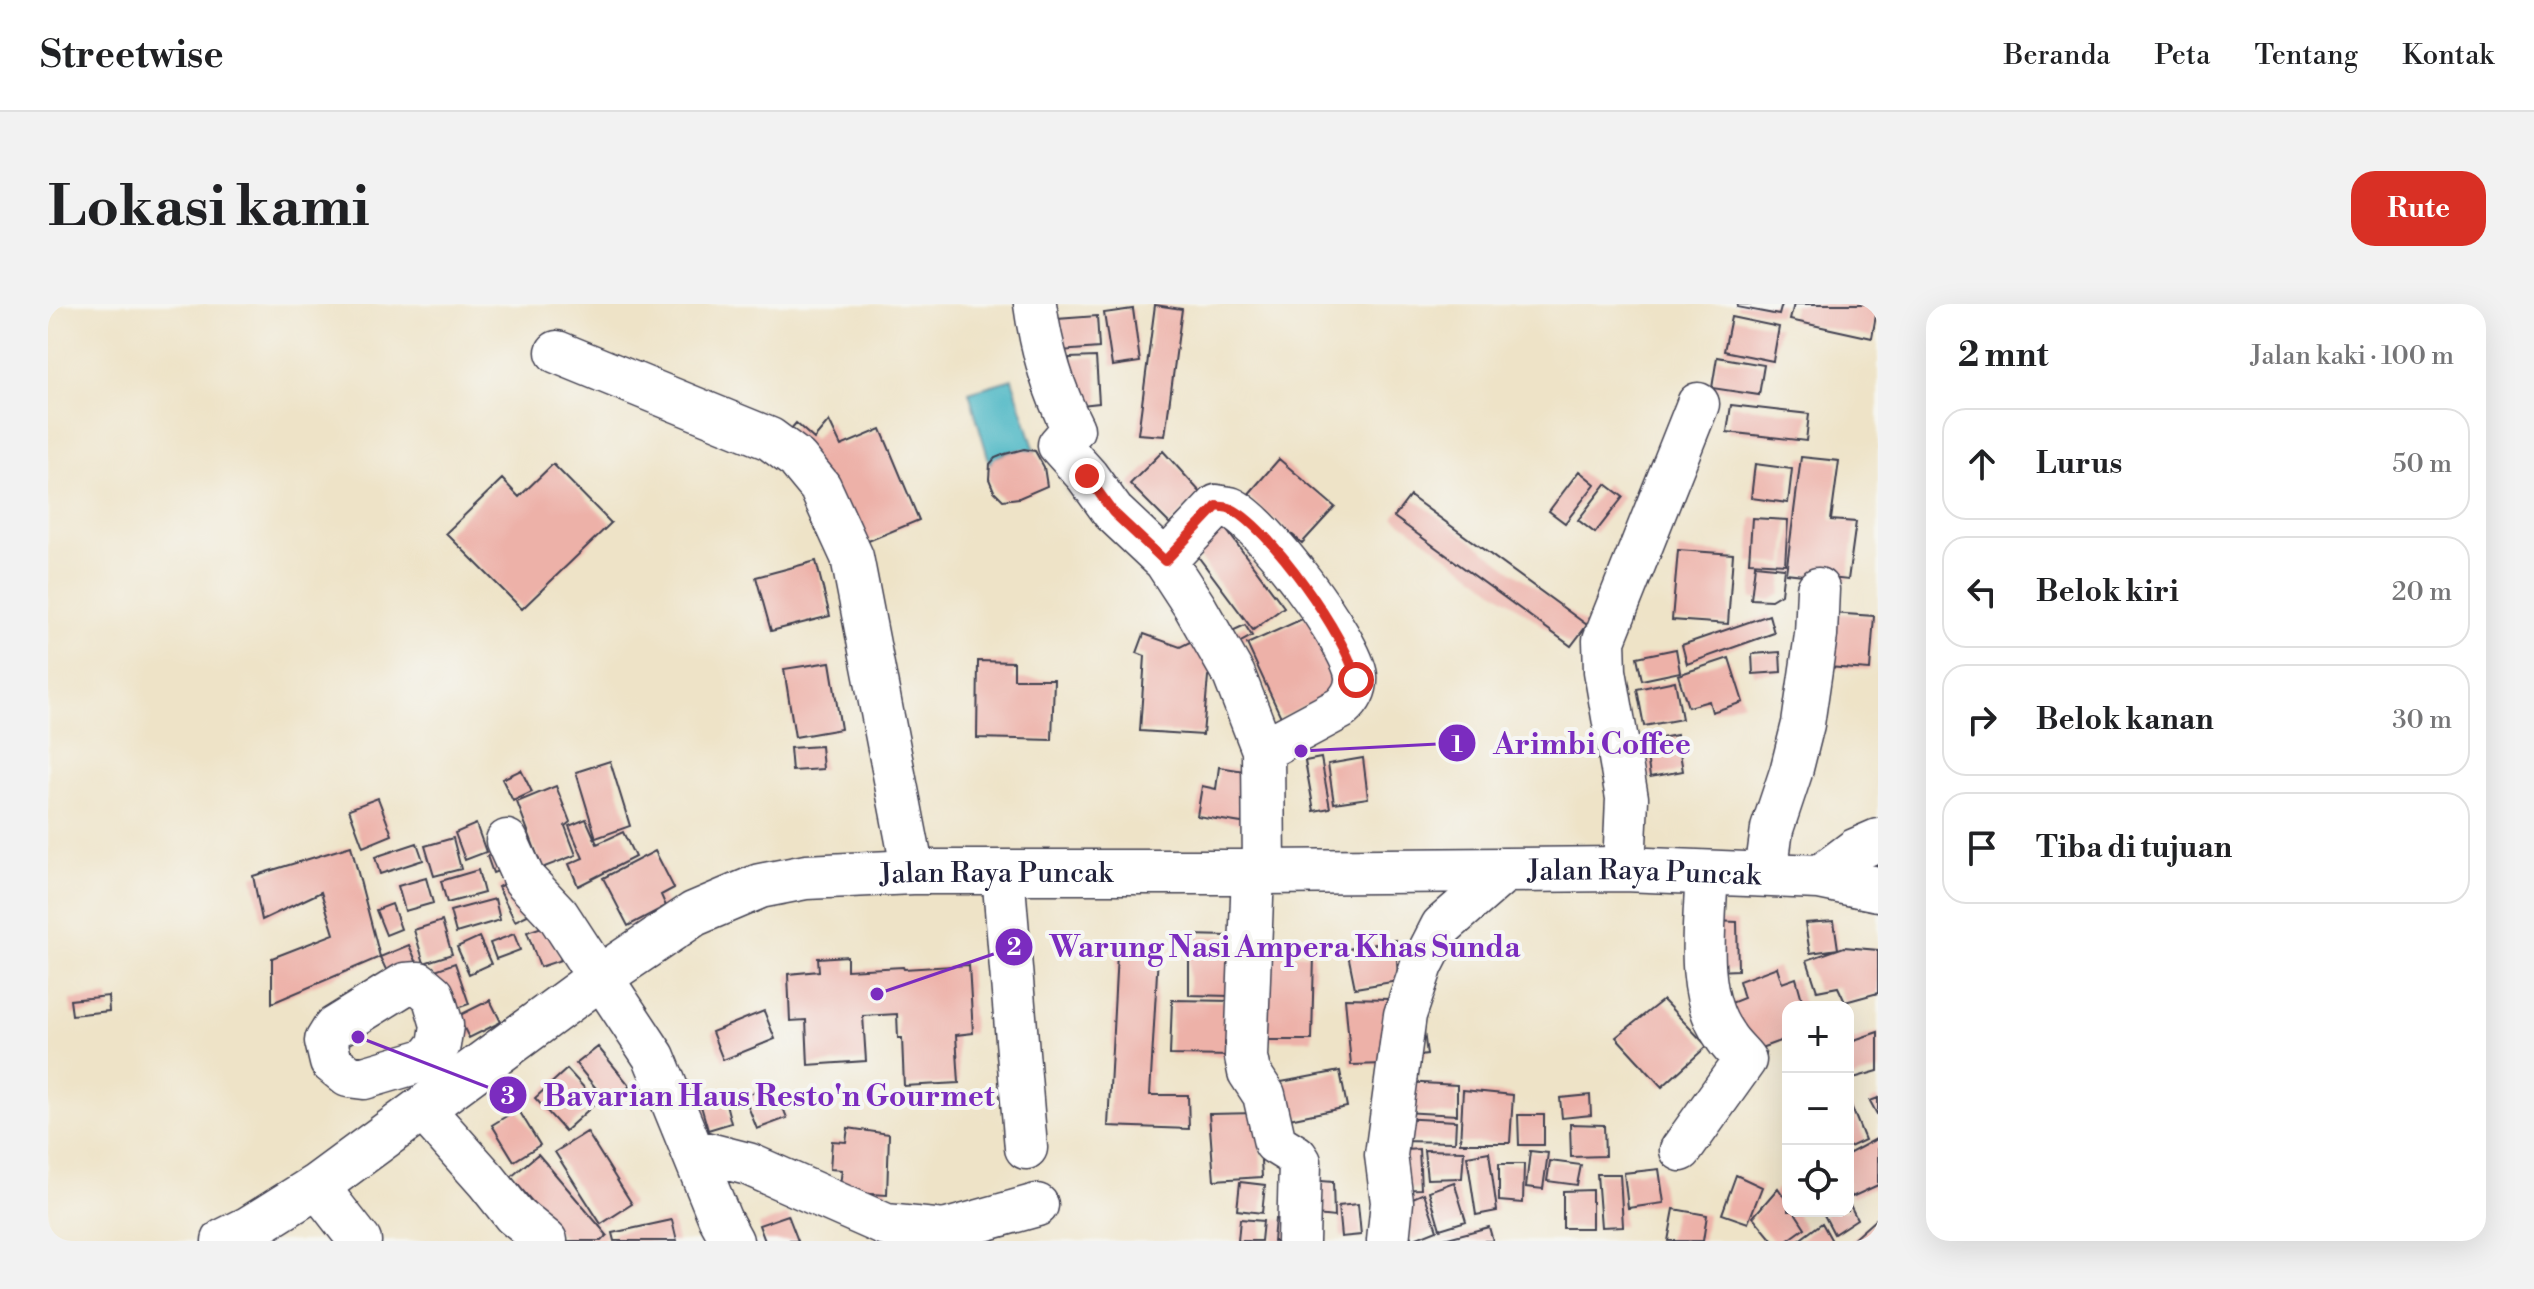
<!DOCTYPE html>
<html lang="id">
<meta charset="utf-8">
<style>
body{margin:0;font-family:"Libre Bodoni",serif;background:#f2f2f2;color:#202124}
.controls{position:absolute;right:24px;bottom:24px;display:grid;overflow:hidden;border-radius:16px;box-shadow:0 8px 32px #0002}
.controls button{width:72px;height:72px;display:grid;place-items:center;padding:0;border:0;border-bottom:2px solid #e0e0e0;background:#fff;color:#202124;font:40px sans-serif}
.stop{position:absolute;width:24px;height:24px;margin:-18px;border:6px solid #d93025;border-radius:50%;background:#fff}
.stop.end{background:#d93025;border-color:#fff;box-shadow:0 2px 8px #0008}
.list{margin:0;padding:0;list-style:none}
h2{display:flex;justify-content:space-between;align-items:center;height:104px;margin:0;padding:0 32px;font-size:34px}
h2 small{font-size:26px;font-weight:400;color:#757577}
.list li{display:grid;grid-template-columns:52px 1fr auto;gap:24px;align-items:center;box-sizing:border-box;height:112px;margin:0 16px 16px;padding:0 16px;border:2px solid #e0e0e0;border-radius:24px}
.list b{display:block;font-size:30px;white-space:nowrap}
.list em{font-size:26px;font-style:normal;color:#757577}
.icon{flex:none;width:44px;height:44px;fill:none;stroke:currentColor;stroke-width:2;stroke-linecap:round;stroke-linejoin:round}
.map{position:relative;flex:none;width:1830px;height:937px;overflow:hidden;border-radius:24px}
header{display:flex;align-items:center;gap:48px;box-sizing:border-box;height:112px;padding:0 40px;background:#fff;border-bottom:2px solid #e0e0e0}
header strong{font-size:38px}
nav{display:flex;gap:44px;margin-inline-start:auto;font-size:28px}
.intro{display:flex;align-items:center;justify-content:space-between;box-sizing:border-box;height:192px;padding:0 48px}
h1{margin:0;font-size:56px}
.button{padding:20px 36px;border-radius:24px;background:#d93025;color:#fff;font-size:28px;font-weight:700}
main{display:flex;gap:48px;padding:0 48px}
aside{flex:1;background:#fff;border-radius:24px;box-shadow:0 8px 32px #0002}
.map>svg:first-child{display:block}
.water{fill:#47b5c3;stroke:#346c7f;stroke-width:2}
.building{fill:#edb1a8}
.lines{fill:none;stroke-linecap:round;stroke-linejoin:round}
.minor-casing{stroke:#413f50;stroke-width:45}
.highway-casing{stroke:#413f50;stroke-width:47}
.minor{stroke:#fff;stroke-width:42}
.highway{stroke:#fff;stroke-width:44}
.route{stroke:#d93025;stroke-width:10}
.labels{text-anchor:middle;stroke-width:8;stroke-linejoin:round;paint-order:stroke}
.street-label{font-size:28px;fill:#22223b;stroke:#f6f6f2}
.leader{fill:none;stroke:#7b2cbf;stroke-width:3}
.callout-dot{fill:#7b2cbf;stroke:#f6f6f2;stroke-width:3}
.mark-label{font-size:24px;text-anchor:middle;font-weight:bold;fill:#fff}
.callout-label{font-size:30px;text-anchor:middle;font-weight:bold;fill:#7b2cbf;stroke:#f6f6f2;stroke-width:8;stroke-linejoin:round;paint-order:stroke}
</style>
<header>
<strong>Streetwise</strong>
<nav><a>Beranda</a><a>Peta</a><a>Tentang</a><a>Kontak</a></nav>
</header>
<div class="intro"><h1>Lokasi kami</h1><a class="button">Rute</a></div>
<main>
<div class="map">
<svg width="1830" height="937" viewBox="0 0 1830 937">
<rect width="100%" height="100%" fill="#f6f6f2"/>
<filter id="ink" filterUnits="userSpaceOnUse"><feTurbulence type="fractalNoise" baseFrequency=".0125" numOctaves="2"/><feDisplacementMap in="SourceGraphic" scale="16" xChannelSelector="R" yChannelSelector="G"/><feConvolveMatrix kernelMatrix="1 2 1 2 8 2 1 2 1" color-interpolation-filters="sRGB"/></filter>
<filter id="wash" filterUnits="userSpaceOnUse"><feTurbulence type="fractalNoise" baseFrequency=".006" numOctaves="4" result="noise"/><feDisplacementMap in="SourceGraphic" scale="32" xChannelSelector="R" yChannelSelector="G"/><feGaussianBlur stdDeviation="1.8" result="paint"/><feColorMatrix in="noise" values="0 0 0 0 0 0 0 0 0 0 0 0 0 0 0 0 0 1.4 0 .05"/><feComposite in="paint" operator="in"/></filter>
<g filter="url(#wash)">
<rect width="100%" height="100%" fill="#eee3c7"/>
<path class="water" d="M964,75L987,147C970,145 953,147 942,160L921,88Z"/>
<g id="blocks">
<path class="building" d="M1690,0H1734L1731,11L1689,3Z
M1746,0H1830L1824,34L1742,16Z
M1107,1L1134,5L1117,132L1090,130Z
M1085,5L1092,58L1064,62L1056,9Z
M1049,12L1051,44L1012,47L1009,15Z
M1683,13L1731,23L1725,57L1676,47Z
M1048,53L1051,99L1024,102L1021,54Z
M1669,53L1716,61L1711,91L1664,84Z
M1683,101L1761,110L1758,137L1679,128Z
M781,117L793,142L833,125L871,216L806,243L731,139L748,119L766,135Z
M976,145L987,147L996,163L999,182L971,194L955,196L946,187L941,175L942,160L947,154L957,150Z
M1115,147L1153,189L1122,220L1082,180Z
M1753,153L1791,157L1783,216L1808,218L1800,276L1738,269Z
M1231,155L1287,203L1254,239L1199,192Z
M505,160L563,219L474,305L398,229L454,175L471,193Z
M1707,160L1744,165L1740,199L1703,194Z
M1531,167L1547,180L1517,219L1501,207Z
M1558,180L1575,193L1547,229L1530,216Z
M1362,192L1539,321L1523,342L1346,213Z
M1704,214L1740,216L1737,260L1701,258Z
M1171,216L1236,303L1205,326L1140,239Z
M1630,246L1685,250L1680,320L1624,316Z
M768,257L782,312L723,327L708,273Z
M1707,261L1736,264L1733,290L1723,296L1703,295Z
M1783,309L1826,312L1822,366L1779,363Z
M1263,311L1297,384L1233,413L1199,340Z
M1721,311L1726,329L1639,360L1634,341Z
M1197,321L1204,332L1191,339L1184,327Z
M1096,330L1132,343L1156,331L1174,364L1160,372L1155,431L1092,427L1097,352L1089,349Z
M1628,345L1632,368L1594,376L1589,353Z
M1732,348L1733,368L1705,370L1704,350Z
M1681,354L1695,398L1664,408L1661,397L1640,403L1630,371Z
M930,357L966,358V375H1006L1004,436L929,434Z
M782,358L793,425L747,433L736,365Z
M1627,377L1634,415L1596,422L1589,385Z
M1629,431L1635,467L1602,473L1597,437Z
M773,442L775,465L744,467L742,444Z
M1273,454L1282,504L1266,507L1257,457Z
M1315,454L1320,494L1286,499L1280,460Z
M562,457L582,522L548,534L528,468Z
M1171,463L1209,469L1200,520L1149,512L1154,482L1168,485Z
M473,466L484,488L465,497L454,475Z
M508,482L522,518L517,522L528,551L494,564L469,498Z
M330,494L344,531L315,543L301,505Z
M538,515L549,540L575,528L587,553L530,582L521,560L535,554L521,522Z
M428,520L438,548L417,556L407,529Z
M405,534L413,565L386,572L377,542Z
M369,539L375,556L332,570L327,553Z
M303,542L332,653L224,699V654L286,630L273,588L214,616L205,572Z
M456,546L462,563L445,569L439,552Z
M607,547L626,584L613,591L618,602L580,622L555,574Z
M430,566L436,589L399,599L393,577Z
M473,571L490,606L467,617L450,583Z
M378,574L385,599L357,607L350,582Z
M447,595L452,616L408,629L402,607Z
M344,600L353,625L338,631L328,606Z
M394,617L404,650L376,659L366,626Z
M1666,617L1689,618L1690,666L1667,667Z
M1786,617L1790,645L1762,649L1757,619Z
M500,621L513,656L492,663L479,628Z
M466,630L472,646L448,655L442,639Z
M1141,631L1181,632L1182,692L1141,691Z
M431,633L443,660L421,670L409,643Z
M1348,636L1350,677L1307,684L1299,645Z
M361,641L369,659L341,672L332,653Z
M1796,643L1830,646V689L1797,698L1790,683L1769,687L1759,656Z
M1069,649L1110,651L1102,791H1140L1141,825L1060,822Z
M1215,650H1266L1264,736H1213Z
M799,652V666L855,663L856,665L921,661L925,729L908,731L911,779L856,782L854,734H850L849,710L815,712L818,757L760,761L758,716L742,717L740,670L771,667L770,654Z
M407,659L421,700L398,708L384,667Z
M1729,663L1734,679L1748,674L1756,703H1740V734L1702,748L1683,699L1696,694L1691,677Z
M60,692L61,707L24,711L22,696Z
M1297,694L1342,695L1337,760L1303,761Z
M442,696L453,718L421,734L410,712Z
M1124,696L1184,697L1186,752L1122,751Z
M1615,696L1659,742L1614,783L1568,733Z
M716,707L727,735L675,756L664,728Z
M1376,727L1379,751L1362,753Z
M1830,728V767L1802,775L1800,768V738Z
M550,743L582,782L560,799L528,760Z
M519,765L549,798L517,827L487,794Z
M1292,767L1299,803L1241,815L1233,778Z
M1356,778L1409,781V811L1355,808Z
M726,781L739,814L709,825L696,792Z
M1415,786L1465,791L1462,839H1412Z
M675,788L683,819L660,826L651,795Z
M1542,791L1543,811L1514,814L1512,794Z
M1800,794L1817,836L1800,844Z
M1830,794V812L1822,797Z
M470,805L492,841L466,857L444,821Z
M1210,809L1214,873L1166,876L1161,810Z
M1470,811H1496V841H1471Z
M1350,814L1408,817L1407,838L1351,837Z
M1522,820L1556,821L1557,852L1523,853Z
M800,824L841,830L839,891L791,888L794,866L782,865L784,837L798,838Z
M539,828L584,900L553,920L507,848Z
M1830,834V881L1804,893L1800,885V850Z
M1371,845L1373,885L1347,886L1345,847Z
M1376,846L1416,847L1414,874L1379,875Z
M1482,847L1500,849L1495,885L1478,883Z
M1441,848L1449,907L1428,911L1419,852Z
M490,850L559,931L553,937H518L463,873Z
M1502,857L1533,861L1529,881L1499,877Z
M1451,860H1476L1475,899L1451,897Z
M1611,865L1616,899L1580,904L1576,869Z
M1549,870H1572L1575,922L1553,923Z
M1688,871L1714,883L1700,919L1674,910Z
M1260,876L1285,878L1286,913L1259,910Z
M1192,878L1217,881L1214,909L1189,906Z
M1406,878L1418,917L1392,925L1381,887Z
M1730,884L1740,899V907H1746L1757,924L1739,937H1725L1705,913Z
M1544,886V924H1515V887Z
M1376,889L1389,926L1364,936L1351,900Z
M1800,897L1809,915L1786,930L1774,907H1800Z
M1310,900L1313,931L1293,933L1290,902Z
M1626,905L1659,911L1655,937H1620Z
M740,911L750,937H717L711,921Z
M1192,915L1215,917L1213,937H1190Z
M1227,915L1247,917L1244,937H1225Z
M1828,915L1830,937H1803Z
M624,916L629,937H566L564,929Z
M1774,919L1784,937H1750Z
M1441,923L1445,937H1392V936Z"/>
</g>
</g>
<g filter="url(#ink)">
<use href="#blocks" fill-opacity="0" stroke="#413f50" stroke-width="2"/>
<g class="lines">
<g class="minor-casing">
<path id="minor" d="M987,0C993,44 1005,86 1025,125L1011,141L1039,172L1065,208L1117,257L1147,303L1186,371L1215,446L1216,568
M509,48L722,135L749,155L772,183L804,253L865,568
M1117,257L1169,202C1173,203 1178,203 1182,204C1214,217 1304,338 1308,372C1309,385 1302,396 1293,404L1215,446
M459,537L476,575L510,611L551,674
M1576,565L1579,494L1557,367L1556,336L1650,100
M1205,568L1198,753L1201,768L1216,791L1227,839L1248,852L1252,858L1250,937
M955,569L978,844
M1718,569L1724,525L1743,468L1755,420L1768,331L1770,285
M1771,573L1807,546L1830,536
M553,673L606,753L672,915L684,937
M371,679L385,691L394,721L391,741L380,755L316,774L300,772L283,758L278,737L286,724L357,680Z
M375,805L439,877L466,911L498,937
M645,846L700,860L838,921L896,927L989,901
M1633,846L1697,756C1691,748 1682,741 1677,732C1646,690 1657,618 1659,568
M269,882L312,937
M1340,937L1344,898L1338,851L1357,711L1374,661L1394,622L1458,566"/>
</g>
<g class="highway-casing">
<g id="highway">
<path id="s1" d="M176,937L202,924L269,882L551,674L646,610L712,582L758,573L865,568H1205L1576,565L1771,573L1830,585"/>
</g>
</g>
<use href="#minor" class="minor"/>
<use href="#highway" class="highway"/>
</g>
</g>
<g class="lines" filter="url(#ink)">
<path class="route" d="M1039,172L1065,208L1117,257L1169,202C1173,203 1178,203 1181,204C1219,219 1301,336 1308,376"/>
</g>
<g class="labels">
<g class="street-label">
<text dy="10" stroke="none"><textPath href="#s1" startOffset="1530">Jalan Raya Puncak</textPath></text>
<text dy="10" stroke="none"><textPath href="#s1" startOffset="882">Jalan Raya Puncak</textPath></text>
</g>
</g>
<path class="leader" d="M1253 447L1409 439M829 690L966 643M310 733L460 791"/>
<g class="callout-dot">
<circle cx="1253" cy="447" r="8"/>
<circle cx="829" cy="690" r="8"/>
<circle cx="310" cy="733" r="8"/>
<circle cx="1409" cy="439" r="20"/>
<circle cx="966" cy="643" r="20"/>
<circle cx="460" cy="791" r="20"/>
</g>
<g class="mark-label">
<text x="1409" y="448">1</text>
<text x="966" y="651">2</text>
<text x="460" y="800">3</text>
</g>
<g class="callout-label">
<text x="1544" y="450">Arimbi Coffee</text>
<text x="1237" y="653">Warung Nasi Ampera Khas Sunda</text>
<text x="721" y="802">Bavarian Haus Resto'n Gourmet</text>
</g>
</svg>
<div class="controls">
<button>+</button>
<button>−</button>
<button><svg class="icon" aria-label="locate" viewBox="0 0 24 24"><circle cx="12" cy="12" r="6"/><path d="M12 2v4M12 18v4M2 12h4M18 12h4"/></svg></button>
</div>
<div class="stop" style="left:1308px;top:376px"></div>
<div class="stop end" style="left:1039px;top:172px"></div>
</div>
<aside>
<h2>2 mnt<small>Jalan kaki · 100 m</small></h2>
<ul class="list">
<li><svg class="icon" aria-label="ahead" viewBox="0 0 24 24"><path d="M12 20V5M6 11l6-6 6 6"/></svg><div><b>Lurus</b></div><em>50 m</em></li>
<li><svg class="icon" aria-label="left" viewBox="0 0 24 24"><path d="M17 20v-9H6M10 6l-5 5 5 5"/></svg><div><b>Belok kiri</b></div><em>20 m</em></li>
<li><svg class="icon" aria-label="right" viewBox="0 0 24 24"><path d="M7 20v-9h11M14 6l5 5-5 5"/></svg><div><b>Belok kanan</b></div><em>30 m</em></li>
<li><svg class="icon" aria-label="arrive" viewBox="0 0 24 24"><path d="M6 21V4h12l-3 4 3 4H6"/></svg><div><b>Tiba di tujuan</b></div></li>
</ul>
</aside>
</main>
